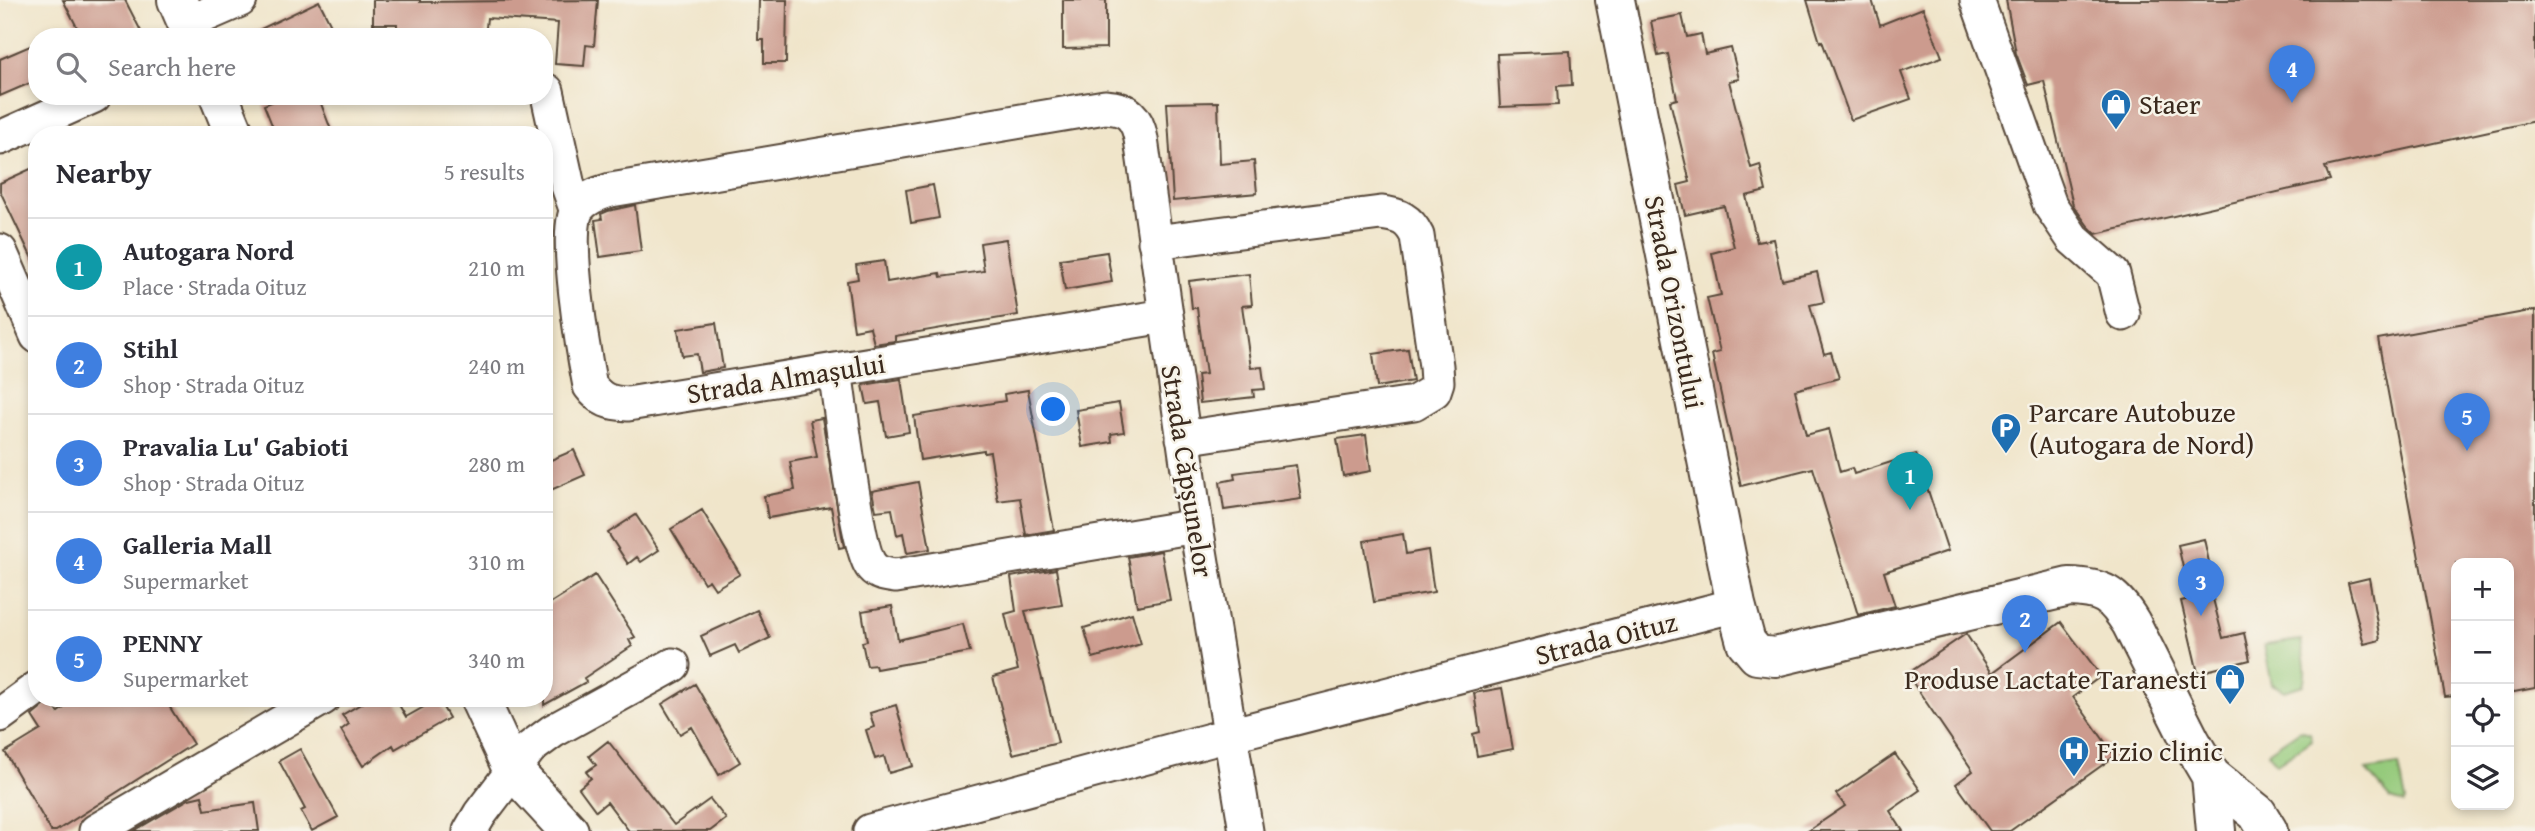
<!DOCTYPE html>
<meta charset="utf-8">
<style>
body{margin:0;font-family:"Gentium Book Plus",serif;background:#f2f2f3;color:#2b2b33}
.controls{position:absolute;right:21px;bottom:21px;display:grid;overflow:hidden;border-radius:14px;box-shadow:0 4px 10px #0003}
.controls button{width:63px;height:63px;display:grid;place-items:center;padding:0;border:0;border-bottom:2px solid #e1e1e2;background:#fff;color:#2b2b33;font:35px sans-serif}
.you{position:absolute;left:1054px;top:410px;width:24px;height:24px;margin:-18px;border:5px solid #fff;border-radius:50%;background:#1a73e8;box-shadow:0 0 0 10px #1a73e833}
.badge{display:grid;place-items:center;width:46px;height:46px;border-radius:50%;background:#1f6fb2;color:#fff;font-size:23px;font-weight:700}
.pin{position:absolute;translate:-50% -58px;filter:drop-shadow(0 2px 4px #0008)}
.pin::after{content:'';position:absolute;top:37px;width:24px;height:21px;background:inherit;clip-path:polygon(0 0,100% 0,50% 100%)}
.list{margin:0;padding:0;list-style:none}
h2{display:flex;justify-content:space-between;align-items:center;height:91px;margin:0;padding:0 28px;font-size:30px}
h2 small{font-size:23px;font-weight:400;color:#7c7c81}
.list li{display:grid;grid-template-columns:46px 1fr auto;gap:21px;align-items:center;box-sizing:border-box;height:98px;padding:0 28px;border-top:2px solid #e1e1e2}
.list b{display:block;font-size:26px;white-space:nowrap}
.list p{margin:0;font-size:23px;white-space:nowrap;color:#7c7c81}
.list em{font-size:23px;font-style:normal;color:#7c7c81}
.icon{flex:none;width:38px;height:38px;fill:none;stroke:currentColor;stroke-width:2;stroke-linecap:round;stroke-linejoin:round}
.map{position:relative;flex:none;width:2535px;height:831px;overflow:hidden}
.search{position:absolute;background:#fff;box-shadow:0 4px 10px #0003;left:28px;top:28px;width:525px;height:77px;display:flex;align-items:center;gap:18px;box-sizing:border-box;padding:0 24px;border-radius:28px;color:#7c7c81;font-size:26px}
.panel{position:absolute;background:#fff;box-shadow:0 4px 10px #0003;left:28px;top:126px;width:525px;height:581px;border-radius:28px}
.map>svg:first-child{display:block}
.green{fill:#95ca7c;stroke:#687a4d;stroke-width:2}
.building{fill:#cc9b8e}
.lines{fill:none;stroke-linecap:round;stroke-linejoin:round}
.minor-casing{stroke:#564638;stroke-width:37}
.tertiary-casing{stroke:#564638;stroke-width:42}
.minor{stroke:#fff;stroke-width:33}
.tertiary{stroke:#fff;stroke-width:38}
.labels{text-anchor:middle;stroke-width:5;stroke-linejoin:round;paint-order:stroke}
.poi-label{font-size:28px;fill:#3b2a1e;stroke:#f7f3e8;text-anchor:start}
.street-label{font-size:28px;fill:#3b2a1e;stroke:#f7f3e8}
</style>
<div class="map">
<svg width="2535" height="831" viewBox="0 0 2535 831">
<rect width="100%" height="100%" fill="#f7f3e8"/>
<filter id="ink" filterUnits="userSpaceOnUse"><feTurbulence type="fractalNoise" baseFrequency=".0143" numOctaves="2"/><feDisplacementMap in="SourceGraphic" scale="14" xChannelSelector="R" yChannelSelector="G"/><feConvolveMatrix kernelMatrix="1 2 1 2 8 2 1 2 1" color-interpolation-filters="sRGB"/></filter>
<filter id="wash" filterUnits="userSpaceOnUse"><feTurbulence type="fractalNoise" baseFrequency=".00686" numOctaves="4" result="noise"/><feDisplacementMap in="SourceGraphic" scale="28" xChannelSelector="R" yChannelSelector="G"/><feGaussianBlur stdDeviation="1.57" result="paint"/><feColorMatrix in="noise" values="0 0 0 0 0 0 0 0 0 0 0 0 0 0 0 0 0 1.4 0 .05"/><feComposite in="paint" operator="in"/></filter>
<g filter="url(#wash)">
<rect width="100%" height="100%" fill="#f0e5ca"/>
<path class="green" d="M2301,640C2303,655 2308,670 2303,685L2285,691L2272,684L2264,645Z
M2300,730L2310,733L2312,740L2277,764L2268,752Z
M2399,765L2406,801L2404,803L2391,799L2366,770Z"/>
<g id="blocks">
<path class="building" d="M63,0H125L144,37H82Z
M373,0H420V2L598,0L594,46L586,45L584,66L555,64L558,23L487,18L485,37L439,32V37H397V24H373Z
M759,0H787L786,63H764V40H758Z
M1063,0H1106V48L1063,49Z
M1807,0H1872L1880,25L1923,8L1942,57L1901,72L1911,99L1851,120L1822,41L1820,42Z
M2006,0H2535V121L2325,167L2330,180L2096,234L2088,226L2073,205L2044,81L2028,85L2016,53Z
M319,1L337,37H244Z
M1682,15L1687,37L1701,34L1705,54L1731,48L1739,79L1729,81L1751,168L1760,165L1766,191L1746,196L1757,242L1773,239L1782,280L1817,272L1824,302L1810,305L1824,354L1831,352L1839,378L1795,390L1806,435L1829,429L1840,472L1852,468L1854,474L1916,454L1948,551L1884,572L1895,606L1858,615L1813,468L1741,486L1712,354L1720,352L1707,298L1721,295L1712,253L1734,247L1724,206L1685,215L1678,185L1690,182L1670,101L1677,99L1668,54L1658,56L1651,21Z
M37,43V80L0,96V59Z
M1570,51L1572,85L1557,86L1558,105L1500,107L1497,54Z
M286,96H318L333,135H276L264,105Z
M1218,102L1220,164L1254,161L1257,193L1173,201L1167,103Z
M37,166V269L0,191V183Z
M933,185L939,218L911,223L906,190Z
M635,205L641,251L600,257L595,220L602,219L601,214L608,211Z
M1006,239L1018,315L895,336V341L874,344L870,327L854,330L847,281L858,279L856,265L884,261L887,282L940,273L941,277L984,271L980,243Z
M1107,252L1112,282L1065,290L1060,259Z
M1249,274L1252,305L1242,306L1251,368L1262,367L1265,389L1253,390L1254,397L1200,403L1197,375L1206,374L1197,308H1192L1189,281Z
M2535,310V688L2509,693V563H2456V696L2445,697L2378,339Z
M716,323L723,368L700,372L697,354L682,356L678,329Z
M1408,349L1413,381L1377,387L1373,354Z
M901,379L909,432L886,436L880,402L867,404L863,385Z
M1028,390L1054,530L1026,535L1020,498L998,501L990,452L984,453V450L920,460L914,416L1005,401L1004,394Z
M1119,403L1124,432L1111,434L1112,442L1082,447L1076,410Z
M822,418L844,547L839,548L831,507L768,518L764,496L795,490L790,462L817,457L810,420Z
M1366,435L1371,471L1343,476L1337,439Z
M574,450L585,475L544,493V463Z
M1296,465L1301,499L1224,510L1220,482L1235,479L1234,473Z
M918,482L930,549L907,553L903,533L897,535L892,509L876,511L872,491Z
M702,510L740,574L715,589L709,580L704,583L671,529Z
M636,515L659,550L641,562L637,557L628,564L608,533Z
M1403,534L1406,554L1428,550L1434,592L1374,602L1364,541Z
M2204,539L2215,590L2211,591L2223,638L2244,633L2250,660L2198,673L2181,601L2190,599L2178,545Z
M1161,551L1170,600L1137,606L1128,557Z
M1056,569L1062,605L1025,611L1058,743L1013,754L993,677L1018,670L1005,614L1016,611L1011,577Z
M595,575L635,637L629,640L632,646L584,678L586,682L544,705V607Z
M2369,578L2380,640L2364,644L2348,583Z
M892,606L898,640L963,624L970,652L876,669L875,665L867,666L862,642L867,641L862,611Z
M757,610L770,638L739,653L735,645L710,656L701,636Z
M1132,613L1141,644L1093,658L1084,628Z
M2061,622L2101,676L2073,697L2115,756L2010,831H1990L1956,784L1973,771L1907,674L1966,634L1992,673Z
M695,684L740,762L719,775L692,727L680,734L662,704Z
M1502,688L1513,749L1477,756L1473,734L1480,732L1474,693Z
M78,698H164L193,744L56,831H51L5,752L41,730L32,716L50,701L58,712Z
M371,698H395L406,717L438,699L449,718L395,749L393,745L363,766L341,730L349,724L342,715Z
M896,705L913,766L889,773L884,756L875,759L866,730L874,727L870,713Z
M608,741L674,825L710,799L726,819L710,831H629L607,802L596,811L579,788L591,778L586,772L596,765L589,756Z
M300,749L338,817L312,831L301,811L305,809L279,761Z
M1895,754L1920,790L1890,811L1903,831H1808L1845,806L1836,794Z
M202,796L205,810L255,803L259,831H134L189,799Z"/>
</g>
</g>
<g filter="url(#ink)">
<use href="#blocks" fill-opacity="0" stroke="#564638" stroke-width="2"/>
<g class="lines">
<g class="minor-casing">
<path id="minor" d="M1977,0L2050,205L2073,239L2113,274L2123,314
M187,23L240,0
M547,91L568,186L576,209
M0,138L94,96
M1155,242L1381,213C1399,215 1409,219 1417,236L1436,366L1437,382L1434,391L1414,403L1183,438
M0,251L37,336
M1165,316L628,404C610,403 601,401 590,386C584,356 562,229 578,208C587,197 598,194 611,190L1105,107C1128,108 1137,117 1141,139L1196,526L1246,831
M835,370C840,402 857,551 872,567C878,574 887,575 896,576L1196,526
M0,715L37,688
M96,831L323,698
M470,831L480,814L530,748L553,731L673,665
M870,831L1229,735L1736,605"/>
</g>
<g class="tertiary-casing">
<path id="tertiary" d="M177,0L193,37
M1615,0L1736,605L1746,642L1757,655L1775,657L2069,587C2103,588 2113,594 2131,623L2191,742L2211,776L2257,813L2268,831
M219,96L235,135
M479,698L512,769L569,831
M2211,776L2216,831"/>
</g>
<use href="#minor" class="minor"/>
<use href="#tertiary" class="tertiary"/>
</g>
</g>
<defs>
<g id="shop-pin" transform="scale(1.575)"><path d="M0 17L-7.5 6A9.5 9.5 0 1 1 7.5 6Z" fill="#1f6fb2" stroke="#f7f3e8"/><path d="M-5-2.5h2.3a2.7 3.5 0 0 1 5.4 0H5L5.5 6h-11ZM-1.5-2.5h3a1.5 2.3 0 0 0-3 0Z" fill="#fff"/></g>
<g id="parking-pin" transform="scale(1.575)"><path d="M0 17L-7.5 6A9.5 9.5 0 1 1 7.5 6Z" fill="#1f6fb2" stroke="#f7f3e8"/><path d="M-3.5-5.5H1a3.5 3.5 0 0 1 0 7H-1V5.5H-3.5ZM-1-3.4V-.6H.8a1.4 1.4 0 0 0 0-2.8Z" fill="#fff"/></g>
<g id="hospital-pin" transform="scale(1.575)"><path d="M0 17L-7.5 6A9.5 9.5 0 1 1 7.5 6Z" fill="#1f6fb2" stroke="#f7f3e8"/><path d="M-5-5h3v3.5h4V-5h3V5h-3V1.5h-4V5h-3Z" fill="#fff"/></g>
</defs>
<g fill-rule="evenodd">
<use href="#shop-pin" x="2116" y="104"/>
<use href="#parking-pin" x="2006" y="428"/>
<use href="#shop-pin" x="2230" y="679"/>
<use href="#hospital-pin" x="2074" y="751"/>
</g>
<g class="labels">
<g class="poi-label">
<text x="2139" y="114">Staer</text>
<text x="2029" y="422">Parcare Autobuze<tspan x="2029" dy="32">(Autogara de Nord)</tspan></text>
<text x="2207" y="689" text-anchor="end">Produse Lactate Taranesti</text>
<text x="2097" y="761">Fizio clinic</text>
</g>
<g class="street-label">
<text transform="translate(1675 302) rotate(79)" y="10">Strada Orizontului</text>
<text transform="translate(786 378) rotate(-9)" y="10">Strada Almașului</text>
<text transform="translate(1188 471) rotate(81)" y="10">Strada Căpșunelor</text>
<text transform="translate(1606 638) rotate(-14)" y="10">Strada Oituz</text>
</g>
</g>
</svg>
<div class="controls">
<button>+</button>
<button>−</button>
<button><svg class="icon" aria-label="locate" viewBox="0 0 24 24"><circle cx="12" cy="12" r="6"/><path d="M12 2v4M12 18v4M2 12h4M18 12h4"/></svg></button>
<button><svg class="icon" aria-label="layers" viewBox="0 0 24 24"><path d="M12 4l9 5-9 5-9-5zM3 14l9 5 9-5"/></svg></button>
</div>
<div class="you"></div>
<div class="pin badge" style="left:1910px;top:510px;background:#0f9aa8">1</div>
<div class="pin badge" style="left:2025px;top:653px;background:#3f7fe0">2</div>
<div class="pin badge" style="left:2201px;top:616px;background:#3f7fe0">3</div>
<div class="pin badge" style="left:2292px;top:103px;background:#3f7fe0">4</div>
<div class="pin badge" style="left:2467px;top:451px;background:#3f7fe0">5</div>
<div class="search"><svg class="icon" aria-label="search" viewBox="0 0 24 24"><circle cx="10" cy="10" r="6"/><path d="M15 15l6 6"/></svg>Search here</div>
<section class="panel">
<h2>Nearby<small>5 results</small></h2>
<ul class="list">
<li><span class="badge" style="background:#0f9aa8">1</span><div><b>Autogara Nord</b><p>Place · Strada Oituz</p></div><em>210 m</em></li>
<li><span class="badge" style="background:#3f7fe0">2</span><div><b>Stihl</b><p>Shop · Strada Oituz</p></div><em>240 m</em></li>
<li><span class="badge" style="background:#3f7fe0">3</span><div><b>Pravalia Lu' Gabioti</b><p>Shop · Strada Oituz</p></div><em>280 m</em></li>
<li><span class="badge" style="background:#3f7fe0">4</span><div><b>Galleria Mall</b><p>Supermarket</p></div><em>310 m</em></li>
<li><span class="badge" style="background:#3f7fe0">5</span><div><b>PENNY</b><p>Supermarket</p></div><em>340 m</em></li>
</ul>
</section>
</div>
